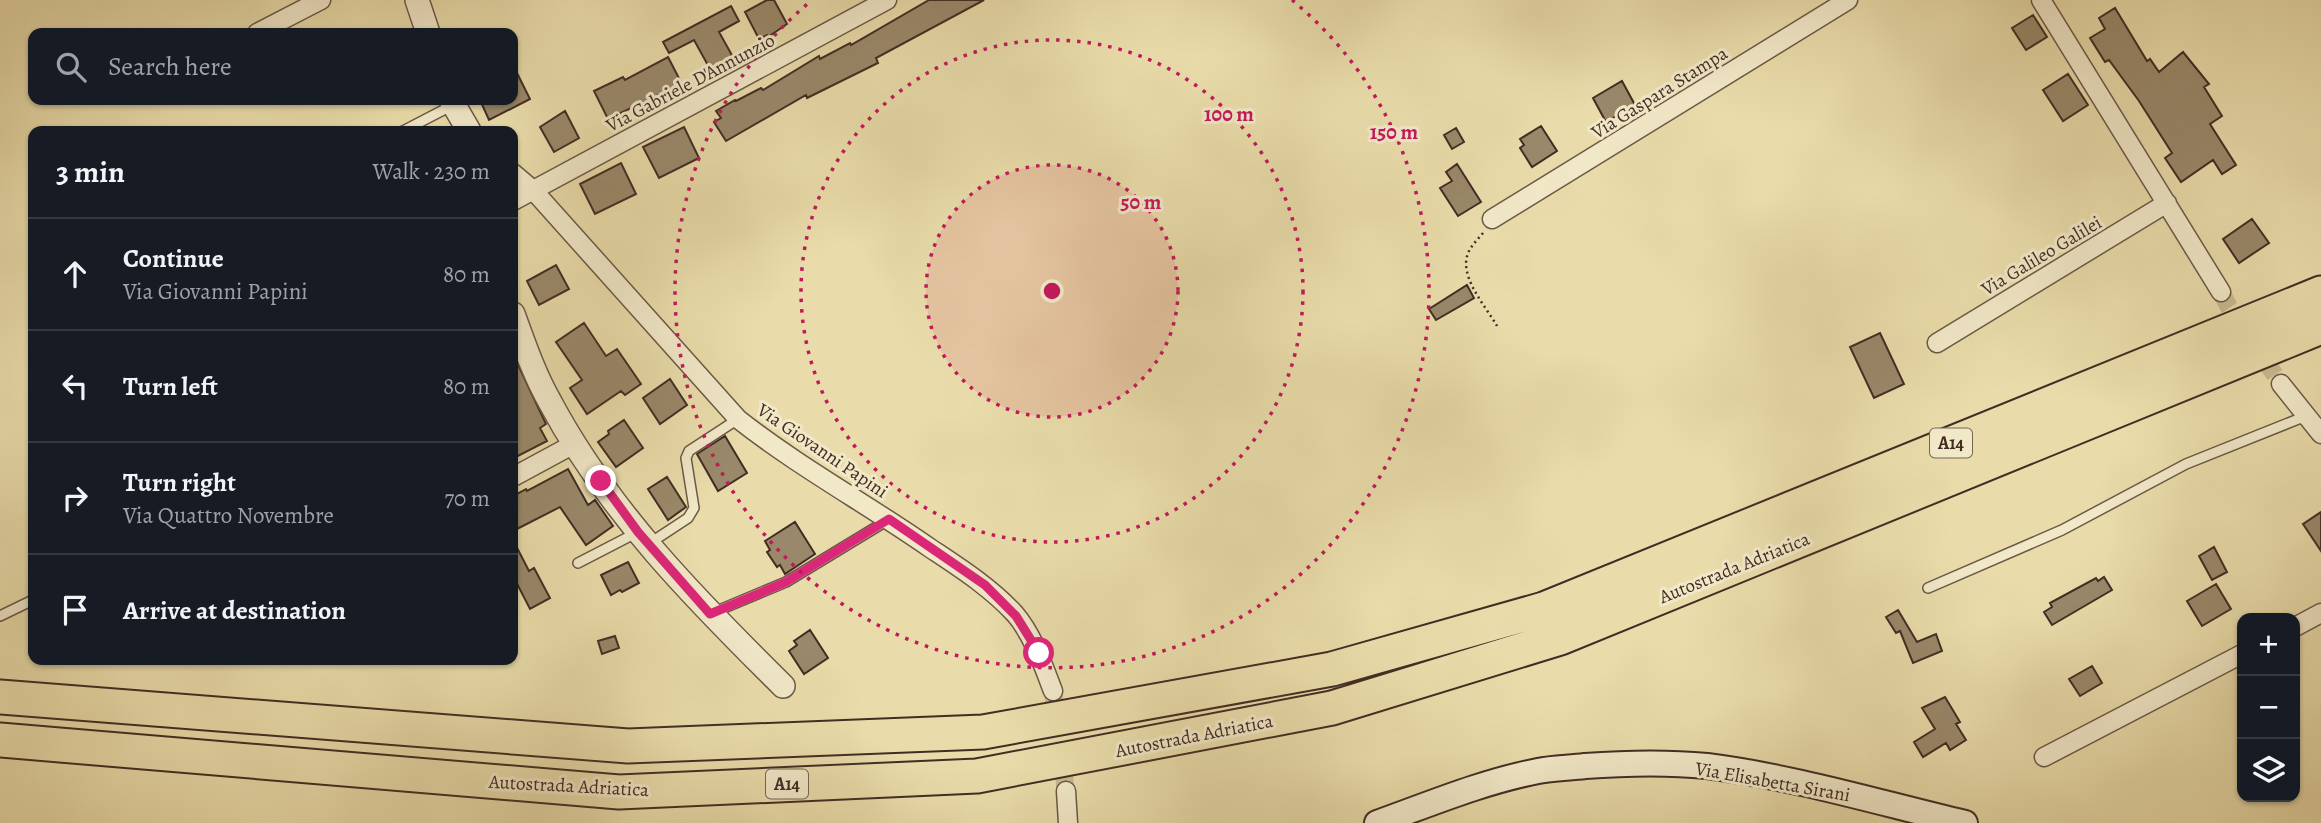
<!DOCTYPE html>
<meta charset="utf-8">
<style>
body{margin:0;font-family:Alegreya,serif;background:#242831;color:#f1f3f6}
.controls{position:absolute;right:21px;bottom:21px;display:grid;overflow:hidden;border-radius:14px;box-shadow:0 2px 5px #0004}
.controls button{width:63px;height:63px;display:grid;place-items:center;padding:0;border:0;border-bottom:2px solid #363941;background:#171b24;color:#f1f3f6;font:35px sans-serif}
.stop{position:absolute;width:21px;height:21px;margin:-16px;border:5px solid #db2777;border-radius:50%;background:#fff}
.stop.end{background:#db2777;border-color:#fff;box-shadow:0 2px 7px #0008}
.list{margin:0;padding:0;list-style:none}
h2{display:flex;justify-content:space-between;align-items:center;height:91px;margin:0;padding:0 28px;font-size:30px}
h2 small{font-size:23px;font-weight:400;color:#9ea1a6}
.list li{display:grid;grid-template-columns:46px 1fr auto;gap:21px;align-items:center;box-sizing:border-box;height:112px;padding:0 28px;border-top:2px solid #363941}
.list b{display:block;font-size:26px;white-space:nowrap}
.list p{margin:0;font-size:23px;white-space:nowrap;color:#9ea1a6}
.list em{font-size:23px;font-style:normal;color:#9ea1a6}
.icon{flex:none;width:38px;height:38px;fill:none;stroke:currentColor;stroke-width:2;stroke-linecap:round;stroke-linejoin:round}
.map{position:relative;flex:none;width:2321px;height:823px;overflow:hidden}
.search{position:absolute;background:#171b24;box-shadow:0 2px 5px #0004;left:28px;top:28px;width:490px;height:77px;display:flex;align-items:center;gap:18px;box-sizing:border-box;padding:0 24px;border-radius:14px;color:#9ea1a6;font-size:26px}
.panel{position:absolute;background:#171b24;box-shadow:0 2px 5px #0004;left:28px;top:126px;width:490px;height:539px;border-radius:14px}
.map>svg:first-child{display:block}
.building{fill:#99886a;stroke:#422c24;stroke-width:2}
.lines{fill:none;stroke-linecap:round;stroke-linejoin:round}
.minor-tunnel{stroke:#c8b98f;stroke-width:18;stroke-dasharray:18 9;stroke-linecap:butt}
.service-casing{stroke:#6c5846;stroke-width:12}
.minor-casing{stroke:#6c5846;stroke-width:21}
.tertiary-casing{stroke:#6c5846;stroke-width:26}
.secondary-casing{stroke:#422c24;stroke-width:28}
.motorway-casing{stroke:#422c24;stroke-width:37}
.path{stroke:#422c24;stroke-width:2.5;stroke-dasharray:2 3.5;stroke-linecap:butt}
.service{stroke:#f1e8c8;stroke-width:9}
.minor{stroke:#f1e8c8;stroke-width:18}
.tertiary{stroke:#f1e8c8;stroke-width:23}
.secondary{stroke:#f1e8c8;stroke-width:24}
.motorway{stroke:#e9dcaa;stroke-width:33}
.route{stroke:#db2777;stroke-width:9}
.ring{fill:none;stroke:#c2185b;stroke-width:3.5;stroke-dasharray:3.5 7}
.labels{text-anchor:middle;stroke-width:6;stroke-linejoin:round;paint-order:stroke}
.shield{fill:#f1e8c8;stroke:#766455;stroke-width:2}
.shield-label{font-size:18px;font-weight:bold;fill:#422c24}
.street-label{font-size:19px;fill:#422c24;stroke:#f1e8c8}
.centre{fill:#c2185b;stroke:#f1e8c8;stroke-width:3.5}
.ring-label{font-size:21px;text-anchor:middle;font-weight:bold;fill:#c2185b;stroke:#f1e8c8;stroke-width:6;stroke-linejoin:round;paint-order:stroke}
</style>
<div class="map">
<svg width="2321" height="823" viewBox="0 0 2321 823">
<rect width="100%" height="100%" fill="#e9dcaa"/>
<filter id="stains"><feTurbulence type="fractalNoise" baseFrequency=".00286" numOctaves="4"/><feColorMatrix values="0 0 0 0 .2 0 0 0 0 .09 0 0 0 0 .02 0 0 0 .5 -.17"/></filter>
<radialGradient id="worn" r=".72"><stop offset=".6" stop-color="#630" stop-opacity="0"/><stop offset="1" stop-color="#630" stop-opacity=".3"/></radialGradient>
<path class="building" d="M767,0H774L787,24L768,37L767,35L759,39L745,12Z
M929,0H984L876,58L878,63L807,98L806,95L726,141L714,122L721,118L716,111L735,100L736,101L761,88L763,90L819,56L820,59L850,43L851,45Z
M731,6L739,21L719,32L733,57L710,69L694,40L669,53L663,42Z
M2115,8L2147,61L2150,59L2159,72L2183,52L2209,84L2204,87L2222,116L2210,124L2236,165L2222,174L2213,160L2181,182L2165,158L2172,153L2139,101L2109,60L2105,62L2090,38L2105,29L2099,18Z
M2033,15L2047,37L2026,50L2012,28Z
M668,57L682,84L608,119L594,91L623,77L625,80Z
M513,65L530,99L489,120L480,100H513Z
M2068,74L2088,105L2063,121L2043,90Z
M1622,81L1635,105L1606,122L1593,98Z
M565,111L579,138L554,152L540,127Z
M1541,126L1557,151L1532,167L1520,148L1524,145L1520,139Z
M684,127L699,158L659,178L643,147Z
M1456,128L1464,142L1452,149L1444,135Z
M621,163L636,194L595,214L580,184Z
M1457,164L1481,202L1458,216L1440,188L1452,181L1446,172Z
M2252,219L2269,243L2239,263L2223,239Z
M556,265L569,289L539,305L527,281Z
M1467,285L1474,298L1436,320L1429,309Z
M584,323L606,356L617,349L641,384L625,395L621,391L587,414L570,388L582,380L556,342Z
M1880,333L1904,384L1874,398L1850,347Z
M513,354L546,424L540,428L547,441L518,456L513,446Z
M670,379L687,405L660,424L643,398Z
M624,420L643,448L616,467L598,442L609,434L608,431Z
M725,436L747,473L718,491L697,454Z
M568,469L588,505L595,500L613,526L586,545L560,507L513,531V496L526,489L527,491Z
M667,477L686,507L668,520L648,489Z
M2321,512V551L2303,524Z
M795,522L815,554L785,574L780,565L777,567L767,552L770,550L765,541Z
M513,540L529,571L534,568L550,598L530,609L513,576Z
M2214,547L2227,572L2212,580L2199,556Z
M628,562L639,583L622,592L620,590L611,595L601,575Z
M2104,577L2112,590L2052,625L2044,612L2052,607L2050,603L2096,578L2098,581Z
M2216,584L2231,609L2202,626L2187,601Z
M1898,610L1917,642L1936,634L1942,651L1913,663L1900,631L1896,633L1886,617Z
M810,630L828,658L804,674L789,651L797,645L794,641Z
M615,636L619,648L602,654L598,641Z
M2092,666L2102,683L2080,696L2069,679Z
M1945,697L1960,722L1956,724L1966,740L1950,750L1946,743L1923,757L1914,742L1935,729L1922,708Z"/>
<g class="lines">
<path class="minor-tunnel" d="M2221,292L2229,307L2281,384
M1053,691L1066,791"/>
<g class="service-casing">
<path id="service" d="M403,131L453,105
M650,543L688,518L694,508L686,458L689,451L738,419
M578,563L638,532
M1928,588L2062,530L2186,464L2306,416
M712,613L786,582L888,520
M0,616L33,600"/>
</g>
<g class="minor-casing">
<path id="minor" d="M2041,0L2221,292
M257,33L321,0
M513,173L533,190L738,419C799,467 867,504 930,548C960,568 990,587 1015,614C1033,635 1043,665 1053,691
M513,201L887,0
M1492,219L1848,0
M1937,343L2167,203
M2281,384L2321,434
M513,477L574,444
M2295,627L2321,613
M2044,757L2242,654
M1066,791L1068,823"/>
</g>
<g class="tertiary-casing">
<path id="tertiary" d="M417,0L428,33
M451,100L469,131
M513,314C524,344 534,374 550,402C608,511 696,600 783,686"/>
</g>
<g class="secondary-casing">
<path id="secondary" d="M1377,823C1430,804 1482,782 1538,771C1553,768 1569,768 1585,766C1625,763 1667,762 1707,766C1794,777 1880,803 1965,823"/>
</g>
<g class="motorway-casing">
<path id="motorway" d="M0,697L628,746L983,732L1332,669L1544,609L2321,293
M0,740L619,792L977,776L1332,708L1560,638L2321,327"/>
</g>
<path class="path" d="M1483,233C1478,239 1472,245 1469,251C1457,275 1485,305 1497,326"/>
<use href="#service" class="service"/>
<use href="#minor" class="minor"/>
<use href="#tertiary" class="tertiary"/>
<use href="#secondary" class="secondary"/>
<use href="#motorway" class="motorway"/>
</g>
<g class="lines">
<path class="route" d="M601,481L638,532L710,614L786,582L889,519L985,585L1016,616L1039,653"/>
</g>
<circle cx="1052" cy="291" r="126" fill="#c2185b" fill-opacity=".12"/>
<g class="ring">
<circle cx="1052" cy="291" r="126"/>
<circle cx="1052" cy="291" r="251"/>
<path d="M1292 0A377 377 0 1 1 812 0"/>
</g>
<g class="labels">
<g class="shield">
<rect x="1930" y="428.5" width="42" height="29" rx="5"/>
<rect x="766" y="769.5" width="42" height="29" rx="5"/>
</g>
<g class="shield-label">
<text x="1951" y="449">A14</text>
<text x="787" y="790">A14</text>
</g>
<g class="street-label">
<text transform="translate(690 82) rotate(-28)" y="7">Via Gabriele D'Annunzio</text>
<text transform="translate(1659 92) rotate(-32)" y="7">Via Gaspara Stampa</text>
<text transform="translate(2041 255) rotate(-31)" y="7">Via Galileo Galilei</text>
<text transform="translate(823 450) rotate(34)" y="7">Via Giovanni Papini</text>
<text transform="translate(1734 567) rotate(-22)" y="7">Autostrada Adriatica</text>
<text transform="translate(1194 735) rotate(-11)" y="7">Autostrada Adriatica</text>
<text transform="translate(1773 781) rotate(10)" y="7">Via Elisabetta Sirani</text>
<text transform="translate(569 785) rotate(3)" y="7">Autostrada Adriatica</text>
</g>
</g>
<circle cx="1052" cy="291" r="10" class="centre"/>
<g class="ring-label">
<text x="1229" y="121">100 m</text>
<text x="1394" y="139">150 m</text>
<text x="1141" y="209">50 m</text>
</g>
<rect width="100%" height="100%" filter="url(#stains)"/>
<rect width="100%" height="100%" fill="url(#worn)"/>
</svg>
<div class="controls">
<button>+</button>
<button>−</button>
<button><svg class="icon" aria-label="layers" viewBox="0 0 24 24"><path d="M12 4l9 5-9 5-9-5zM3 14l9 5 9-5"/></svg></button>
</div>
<div class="stop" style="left:1039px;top:653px"></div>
<div class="stop end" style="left:601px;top:481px"></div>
<div class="search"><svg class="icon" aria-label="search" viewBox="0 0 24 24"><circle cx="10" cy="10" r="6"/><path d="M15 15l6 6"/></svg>Search here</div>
<section class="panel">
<h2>3 min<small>Walk · 230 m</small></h2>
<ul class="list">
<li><svg class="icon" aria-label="ahead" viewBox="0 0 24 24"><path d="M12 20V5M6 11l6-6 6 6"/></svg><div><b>Continue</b><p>Via Giovanni Papini</p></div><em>80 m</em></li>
<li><svg class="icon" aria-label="left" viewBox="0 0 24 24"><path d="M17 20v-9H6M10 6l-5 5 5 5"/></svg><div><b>Turn left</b></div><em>80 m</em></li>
<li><svg class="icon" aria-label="right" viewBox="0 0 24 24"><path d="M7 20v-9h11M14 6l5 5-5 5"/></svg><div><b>Turn right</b><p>Via Quattro Novembre</p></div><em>70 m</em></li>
<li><svg class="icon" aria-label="arrive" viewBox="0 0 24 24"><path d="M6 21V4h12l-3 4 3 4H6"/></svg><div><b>Arrive at destination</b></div></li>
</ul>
</section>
</div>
